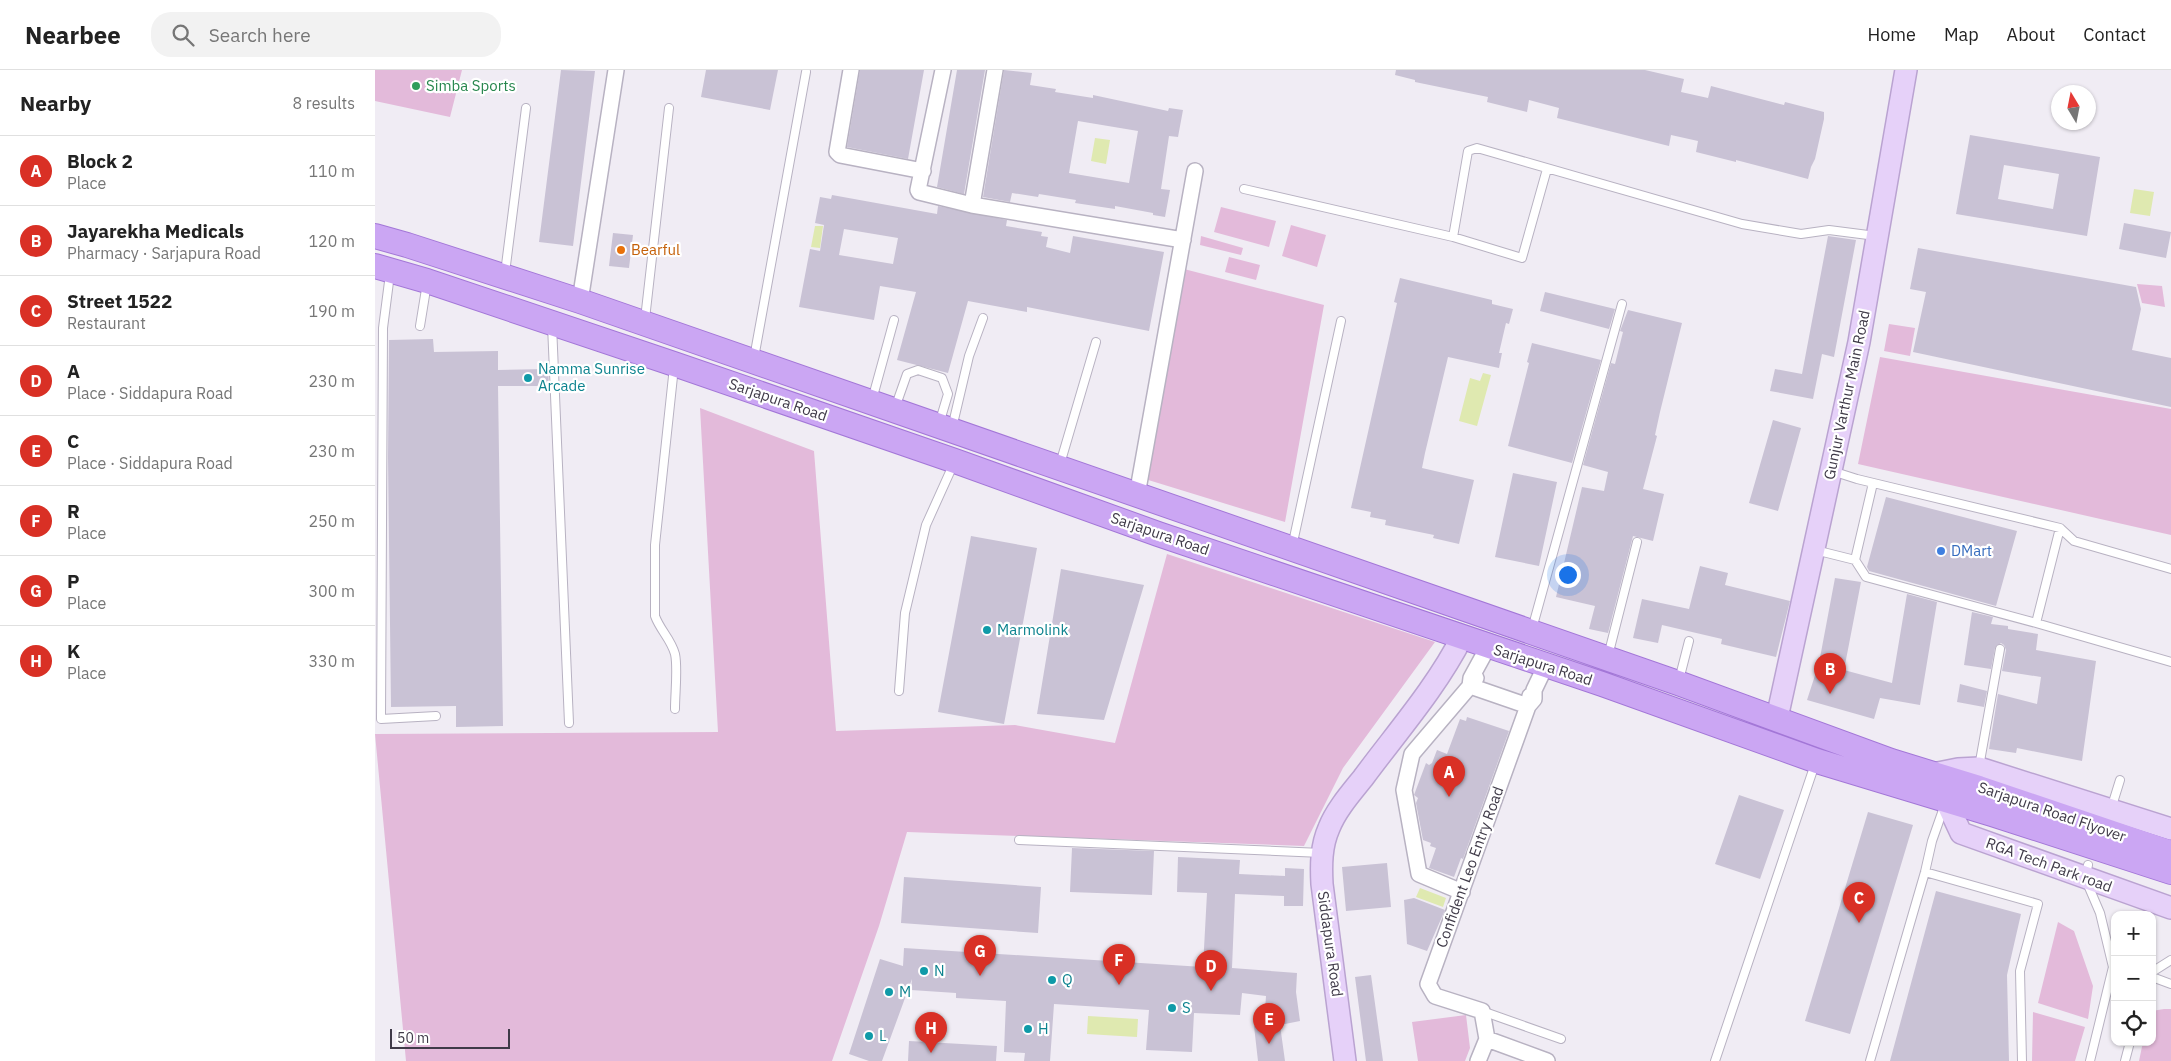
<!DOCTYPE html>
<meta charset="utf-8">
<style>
body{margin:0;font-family:"IBM Plex Sans",sans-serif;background:#f2f2f2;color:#222}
.controls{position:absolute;right:15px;bottom:15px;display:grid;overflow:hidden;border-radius:10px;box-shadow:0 1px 4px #0004}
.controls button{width:45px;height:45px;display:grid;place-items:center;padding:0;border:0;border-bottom:1px solid #e0e0e0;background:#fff;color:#222;font:25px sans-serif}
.compass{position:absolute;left:1676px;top:15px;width:45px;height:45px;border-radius:50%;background:#fff;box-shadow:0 1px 4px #0004;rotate:350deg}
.scale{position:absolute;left:15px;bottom:12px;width:120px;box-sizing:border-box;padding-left:5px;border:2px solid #3f3a48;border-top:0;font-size:14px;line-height:18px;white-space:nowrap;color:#3f3a48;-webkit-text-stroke:4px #fff;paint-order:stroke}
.you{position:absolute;left:1192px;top:504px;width:18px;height:18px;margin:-12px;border:4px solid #fff;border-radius:50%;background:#1a73e8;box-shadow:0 0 0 8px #1a73e833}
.badge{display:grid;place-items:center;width:32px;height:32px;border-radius:50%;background:#d93025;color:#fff;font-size:16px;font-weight:700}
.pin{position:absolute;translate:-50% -41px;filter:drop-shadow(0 1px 2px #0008)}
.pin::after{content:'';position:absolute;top:26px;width:18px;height:15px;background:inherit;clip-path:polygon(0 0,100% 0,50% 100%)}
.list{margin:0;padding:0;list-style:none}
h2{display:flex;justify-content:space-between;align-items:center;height:65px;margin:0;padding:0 20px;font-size:21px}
h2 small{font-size:16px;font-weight:400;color:#767676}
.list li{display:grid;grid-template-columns:32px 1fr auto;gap:15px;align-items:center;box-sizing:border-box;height:70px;padding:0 20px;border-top:1px solid #e0e0e0}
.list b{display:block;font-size:19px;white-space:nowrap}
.list p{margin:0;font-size:16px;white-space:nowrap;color:#767676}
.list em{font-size:16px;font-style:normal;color:#767676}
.icon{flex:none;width:28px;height:28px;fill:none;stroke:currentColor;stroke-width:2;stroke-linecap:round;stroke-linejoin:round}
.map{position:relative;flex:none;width:1796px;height:991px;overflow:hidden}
header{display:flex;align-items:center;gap:30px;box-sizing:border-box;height:70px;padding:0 25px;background:#fff;border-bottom:1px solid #e0e0e0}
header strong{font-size:24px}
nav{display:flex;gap:28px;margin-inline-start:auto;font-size:18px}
.search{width:350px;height:45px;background:#f2f2f2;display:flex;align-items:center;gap:12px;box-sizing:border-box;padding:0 18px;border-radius:20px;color:#767676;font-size:19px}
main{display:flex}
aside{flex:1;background:#fff}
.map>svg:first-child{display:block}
.green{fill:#e3bada}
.water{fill:#dfe9b0}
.building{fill:#c9c2d5;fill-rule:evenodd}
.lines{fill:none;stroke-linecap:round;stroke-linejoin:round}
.lane-casing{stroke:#b8b2c2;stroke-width:10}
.street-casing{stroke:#b8b2c2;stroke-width:18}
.secondary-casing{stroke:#baa3d1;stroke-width:24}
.primary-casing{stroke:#a377d7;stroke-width:26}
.lane{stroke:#fff;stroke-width:8}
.street{stroke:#fff;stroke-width:15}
.secondary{stroke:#e6d1f9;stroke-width:21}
.primary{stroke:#cba6f3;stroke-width:24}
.leisure-dot{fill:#2e9e5b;stroke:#fff;stroke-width:2}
.food-dot{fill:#e8710a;stroke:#fff;stroke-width:2}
.culture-dot{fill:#0f9aa8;stroke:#fff;stroke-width:2}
.shop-dot{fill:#3f7fe0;stroke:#fff;stroke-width:2}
.labels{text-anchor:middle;stroke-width:4.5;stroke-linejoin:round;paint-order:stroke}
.leisure-label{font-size:15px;fill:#27864d;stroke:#fff;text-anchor:start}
.food-label{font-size:15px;fill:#c56008;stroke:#fff;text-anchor:start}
.culture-label{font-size:15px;fill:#0d838f;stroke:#fff;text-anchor:start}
.street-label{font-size:15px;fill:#3f3a48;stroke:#fff}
.shop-label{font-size:15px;fill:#366cbe;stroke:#fff;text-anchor:start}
</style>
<header>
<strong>Nearbee</strong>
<div class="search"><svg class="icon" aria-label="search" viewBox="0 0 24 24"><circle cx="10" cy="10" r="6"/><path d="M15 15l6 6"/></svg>Search here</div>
<nav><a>Home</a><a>Map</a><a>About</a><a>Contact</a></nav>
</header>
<main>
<aside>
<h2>Nearby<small>8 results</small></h2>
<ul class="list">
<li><span class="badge">A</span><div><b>Block 2</b><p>Place</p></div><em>110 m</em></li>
<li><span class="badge">B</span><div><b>Jayarekha Medicals</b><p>Pharmacy · Sarjapura Road</p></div><em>120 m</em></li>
<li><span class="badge">C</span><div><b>Street 1522</b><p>Restaurant</p></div><em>190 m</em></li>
<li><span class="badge">D</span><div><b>A</b><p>Place · Siddapura Road</p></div><em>230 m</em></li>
<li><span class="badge">E</span><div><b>C</b><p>Place · Siddapura Road</p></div><em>230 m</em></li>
<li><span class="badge">F</span><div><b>R</b><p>Place</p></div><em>250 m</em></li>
<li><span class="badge">G</span><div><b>P</b><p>Place</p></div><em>300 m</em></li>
<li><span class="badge">H</span><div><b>K</b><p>Place</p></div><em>330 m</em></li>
</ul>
</aside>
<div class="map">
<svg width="1796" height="991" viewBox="0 0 1796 991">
<rect width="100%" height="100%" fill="#f0ecf4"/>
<path class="green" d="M0,0H87L75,47L0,31Z
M846,137L901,151L894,177L839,162Z
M916,155L951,165L942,197L907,186Z
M826,166L868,178L866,185L825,175Z
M854,187L885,195L881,210L850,202Z
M809,199L949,235L910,452L770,409Z
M1762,214L1787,216L1790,237L1767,233Z
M1514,254L1540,258L1535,286L1509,281Z
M1505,287L1796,339V465L1483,394Z
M325,338L439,381L461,661L640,655L740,673L792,484L1060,572L968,698L929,776L532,762L504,856L457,991H31L0,664L343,662Z
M1683,852L1699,861L1718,916L1713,949L1663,933Z
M1789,939H1796V991H1764L1768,972H1777V941Z
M1658,942L1710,957L1700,991H1657Z
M1091,945L1095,978L1090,991H1043L1037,952Z"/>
<path class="water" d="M720,68L735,70L731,94L716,91Z
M1759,119L1779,122L1775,146L1755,143Z
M440,156H448L445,178L436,177Z
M1108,303L1116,305L1102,356L1084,351L1095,308L1105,311Z
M1045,818L1071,828L1068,837L1041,827Z
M713,946L763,949L762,967L712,964Z"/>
<path class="building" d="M186,0L220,1L198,176L164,172Z
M331,0H403L395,40L326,27Z
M485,0H549L533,89L472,77Z
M582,0H610L589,124L562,117Z
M629,0L657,3L655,15L681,19L680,22L718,28V25L793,41L794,38L808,40L803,67L794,66L786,119L795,120L790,147L778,145V143L740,136V139L700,133L701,130L664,124L663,127L637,123L635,132L608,127ZM703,51L763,61L754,113L694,103Z
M1021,0H1270L1309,9L1306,22L1333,28L1336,16L1409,35L1410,32L1449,42V49L1440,89L1436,97L1433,109L1361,90V92L1321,82L1323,71L1296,65L1294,76L1182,48L1184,38L1154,30L1152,42L1112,32L1113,27L1040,12V10L1020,5Z
M1595,65L1725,87L1712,166L1581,144ZM1629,95L1684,104L1678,139L1623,129Z
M457,125L562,144L563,136L632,150L631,156L667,162L666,166L673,167L671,177L695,183L698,166L789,182L774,261L652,237V242L593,231L573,303L522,290L541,222L505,216L499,250L424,237L435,179L445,181L449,155L440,153L445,127L456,129ZM469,159L523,168L518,194L464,185Z
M1749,153L1796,162L1791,188L1744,179Z
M238,163L258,165L254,198L234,196Z
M1453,166L1481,170L1459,287L1447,284L1438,329L1395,321L1400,299L1427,304Z
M1543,178L1761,217L1766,239L1757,280L1796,288V337L1538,282L1551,222L1535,219Z
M1025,208L1117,230V234L1138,239L1134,254L1131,253L1124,283H1127L1124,298L1073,287L1050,383L1047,398L1099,410L1084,474L1058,468L1059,465L1010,455L1011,450L995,447L996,442L976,438L1022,233L1019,232Z
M1170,222L1240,239L1234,259L1165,241Z
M1253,240L1307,253L1285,342L1280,365L1282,366L1268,419L1289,424L1278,471L1258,466L1233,563L1214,559L1220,536L1181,527L1207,417L1229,421L1233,402L1208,395L1236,293L1240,294L1248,262L1245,261Z
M58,269L59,282L123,281V300L173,299L174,316H123L128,656L81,657V636L16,637L13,387L14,270Z
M1157,273L1226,290L1197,393L1133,376L1154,293L1152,292Z
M1398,350L1426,358L1403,441L1374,433Z
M1138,403L1182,412L1164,496L1120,487Z
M1511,427L1642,461L1621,536L1494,501L1492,497Z
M596,466L662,478L629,654L563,642Z
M1325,496L1353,503L1350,515L1415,531L1401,587L1346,574L1347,569L1287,555L1283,573L1258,568L1267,529L1314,539Z
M686,499L769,515L729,650L662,644Z
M1460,508L1486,512L1469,600L1517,613L1532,524L1562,532L1545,635L1505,628L1499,649L1432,630L1444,593Z
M1597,542L1618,547L1616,554L1633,556V559L1663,564L1661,580L1721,591L1707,691L1642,678L1641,683L1614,679L1623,624L1662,634L1666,607L1627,601L1631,580L1629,575L1626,573L1620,578L1616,599L1589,595Z
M1585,614L1612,621L1609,637L1582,632Z
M1092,647L1134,661L1088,789L1086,788L1079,807L1054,798L1061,778L1055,776L1056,773L1048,770L1041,733L1043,728L1039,725L1051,693L1054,695L1057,693L1062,680L1072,684L1085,649L1091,651Z
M1364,725L1409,740L1385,809L1340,794Z
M1493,742L1538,755L1475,964L1430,951Z
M697,778L779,781L777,825L695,822Z
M803,787L865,790L864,804L910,806V798L929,799L928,836H909V826L860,824L857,898L922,903L921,922L925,951L905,955L910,991H883L879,956L889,955L891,926L867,923L865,945L819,943L817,982L771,980L774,940L679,934L675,991H649L650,983L629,982L631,931L581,928V923L536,920L537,909L507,991H494L474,984L505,889L528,896L529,878L828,897L832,823L802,822Z
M1012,793L1016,837L971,841L967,797Z
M529,807L666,817L663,863L526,853Z
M1561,821L1646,844L1632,905L1634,991H1515Z
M1039,828L1070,840L1052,881L1032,874L1029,830Z
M996,905L1008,991H991L980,907Z
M534,971L622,976L621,991H533Z"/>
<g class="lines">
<g class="lane-casing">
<path id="lane" d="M869,119L1078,167L1147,188L1172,99
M1078,167L1093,81L1102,78L1367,154L1426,164L1454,160L1501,166
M130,203L151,38
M15,204L8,258L6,649L61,646
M270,249L294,38
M177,255L194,653
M45,256L52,213
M379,288L431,2
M299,297L280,475V546C285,560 296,569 300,584C303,598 300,623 300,639
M497,330L519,250
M520,338L532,304L543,300L567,308L573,324L564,354
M577,358L594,286L608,248
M685,394L721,272
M1457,401L1482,409L1685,458L1699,471L1796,499
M917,477L966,251
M1440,480L1480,490L1491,507L1661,553L1685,458
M1480,490L1498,413
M1661,553L1796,592
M1157,559L1247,234
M1233,586L1262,472
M1304,610L1314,571
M524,621L530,543L551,455L579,393
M1604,697L1625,579
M1736,739L1745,710
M644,770L947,783
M1713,795L1710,808L1725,843L1738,897L1715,991
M1550,802L1663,834L1645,901L1647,991
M1777,902L1796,890
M1777,907L1796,914
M1107,941L1186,969
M1340,991L1440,694
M1495,991L1550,802L1557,771L1569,737
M1750,991L1755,972"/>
</g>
<g class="street-casing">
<path id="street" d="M476,0L462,82L465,85L548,101
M568,0L543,120L544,122L597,135L808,170
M597,135L620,0
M205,231L241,0
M762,425L820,101
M1101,608L1095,616L1153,636L1155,626
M1087,822L1044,804L1029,720L1037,684L1095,616L1096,608L1113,577
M1112,969L1172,991
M1103,991L1112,969L1107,941L1060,926L1053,914L1153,636L1159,629V620L1170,597"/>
</g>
<g class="secondary-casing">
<path id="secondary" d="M1402,648L1484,272L1531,0
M1558,704L1583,699L1604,698L1796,759
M1571,731L1586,763L1796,838
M970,991L947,814C946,795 946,776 954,758C961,740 976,723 988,708C1022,662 1061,618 1087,567"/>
</g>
<g class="primary-casing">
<path id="primary" d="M0,166L32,175L205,231L1303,613L1516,691L1604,718L1796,783
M0,196L52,211L299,294L580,391L783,464L1227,614L1442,691L1617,744L1796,802"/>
</g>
<use href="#lane" class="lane"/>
<use href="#street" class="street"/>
<use href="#secondary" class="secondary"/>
<use href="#primary" class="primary"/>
</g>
<circle class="leisure-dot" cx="41" cy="16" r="5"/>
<circle class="food-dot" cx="246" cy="180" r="5"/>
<g class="culture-dot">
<circle cx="153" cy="308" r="5"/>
<circle cx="612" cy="560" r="5"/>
<circle cx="549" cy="901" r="5"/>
<circle cx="677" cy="910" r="5"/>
<circle cx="514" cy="922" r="5"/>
<circle cx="797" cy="938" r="5"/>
<circle cx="653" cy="959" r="5"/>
<circle cx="494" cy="966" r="5"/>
</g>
<circle class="shop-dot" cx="1566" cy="481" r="5"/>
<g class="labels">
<g class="leisure-label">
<text x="51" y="21">Simba Sports</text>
</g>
<g class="food-label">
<text x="256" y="185">Bearful</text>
</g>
<g class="culture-label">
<text x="163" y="304">Namma Sunrise<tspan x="163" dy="17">Arcade</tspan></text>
<text x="622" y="565">Marmolink</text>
<text x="559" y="906">N</text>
<text x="687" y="915">Q</text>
<text x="524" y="927">M</text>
<text x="807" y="943">S</text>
<text x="663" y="964">H</text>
<text x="504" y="971">L</text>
</g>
<g class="street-label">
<text transform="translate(1472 325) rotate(-78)" y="5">Gunjur Varthur Main Road</text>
<text transform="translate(403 330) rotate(19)" y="5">Sarjapura Road</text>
<text transform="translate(785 464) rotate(19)" y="5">Sarjapura Road</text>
<text transform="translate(1168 595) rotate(18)" y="5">Sarjapura Road</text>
<text transform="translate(1677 742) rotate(19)" y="5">Sarjapura Road Flyover</text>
<text transform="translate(1674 795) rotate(20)" y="5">RGA Tech Park road</text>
<text transform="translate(1095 797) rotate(-70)" y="5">Confident Leo Entry Road</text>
<text transform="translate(955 874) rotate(82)" y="5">Siddapura Road</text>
</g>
<g class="shop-label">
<text x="1576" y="486">DMart</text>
</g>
</g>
</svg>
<div class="controls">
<button>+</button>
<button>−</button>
<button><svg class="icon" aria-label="locate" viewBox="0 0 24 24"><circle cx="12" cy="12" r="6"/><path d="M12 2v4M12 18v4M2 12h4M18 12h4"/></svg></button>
</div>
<svg class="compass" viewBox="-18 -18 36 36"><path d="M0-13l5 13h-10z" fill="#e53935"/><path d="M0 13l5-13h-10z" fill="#767676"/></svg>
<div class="scale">50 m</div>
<div class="you"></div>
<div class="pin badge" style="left:1074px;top:727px">A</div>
<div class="pin badge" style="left:1455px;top:624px">B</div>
<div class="pin badge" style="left:1484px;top:853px">C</div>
<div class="pin badge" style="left:836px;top:921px">D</div>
<div class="pin badge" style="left:894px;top:974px">E</div>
<div class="pin badge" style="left:744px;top:915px">F</div>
<div class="pin badge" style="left:605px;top:906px">G</div>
<div class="pin badge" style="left:556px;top:983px">H</div>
</div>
</main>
